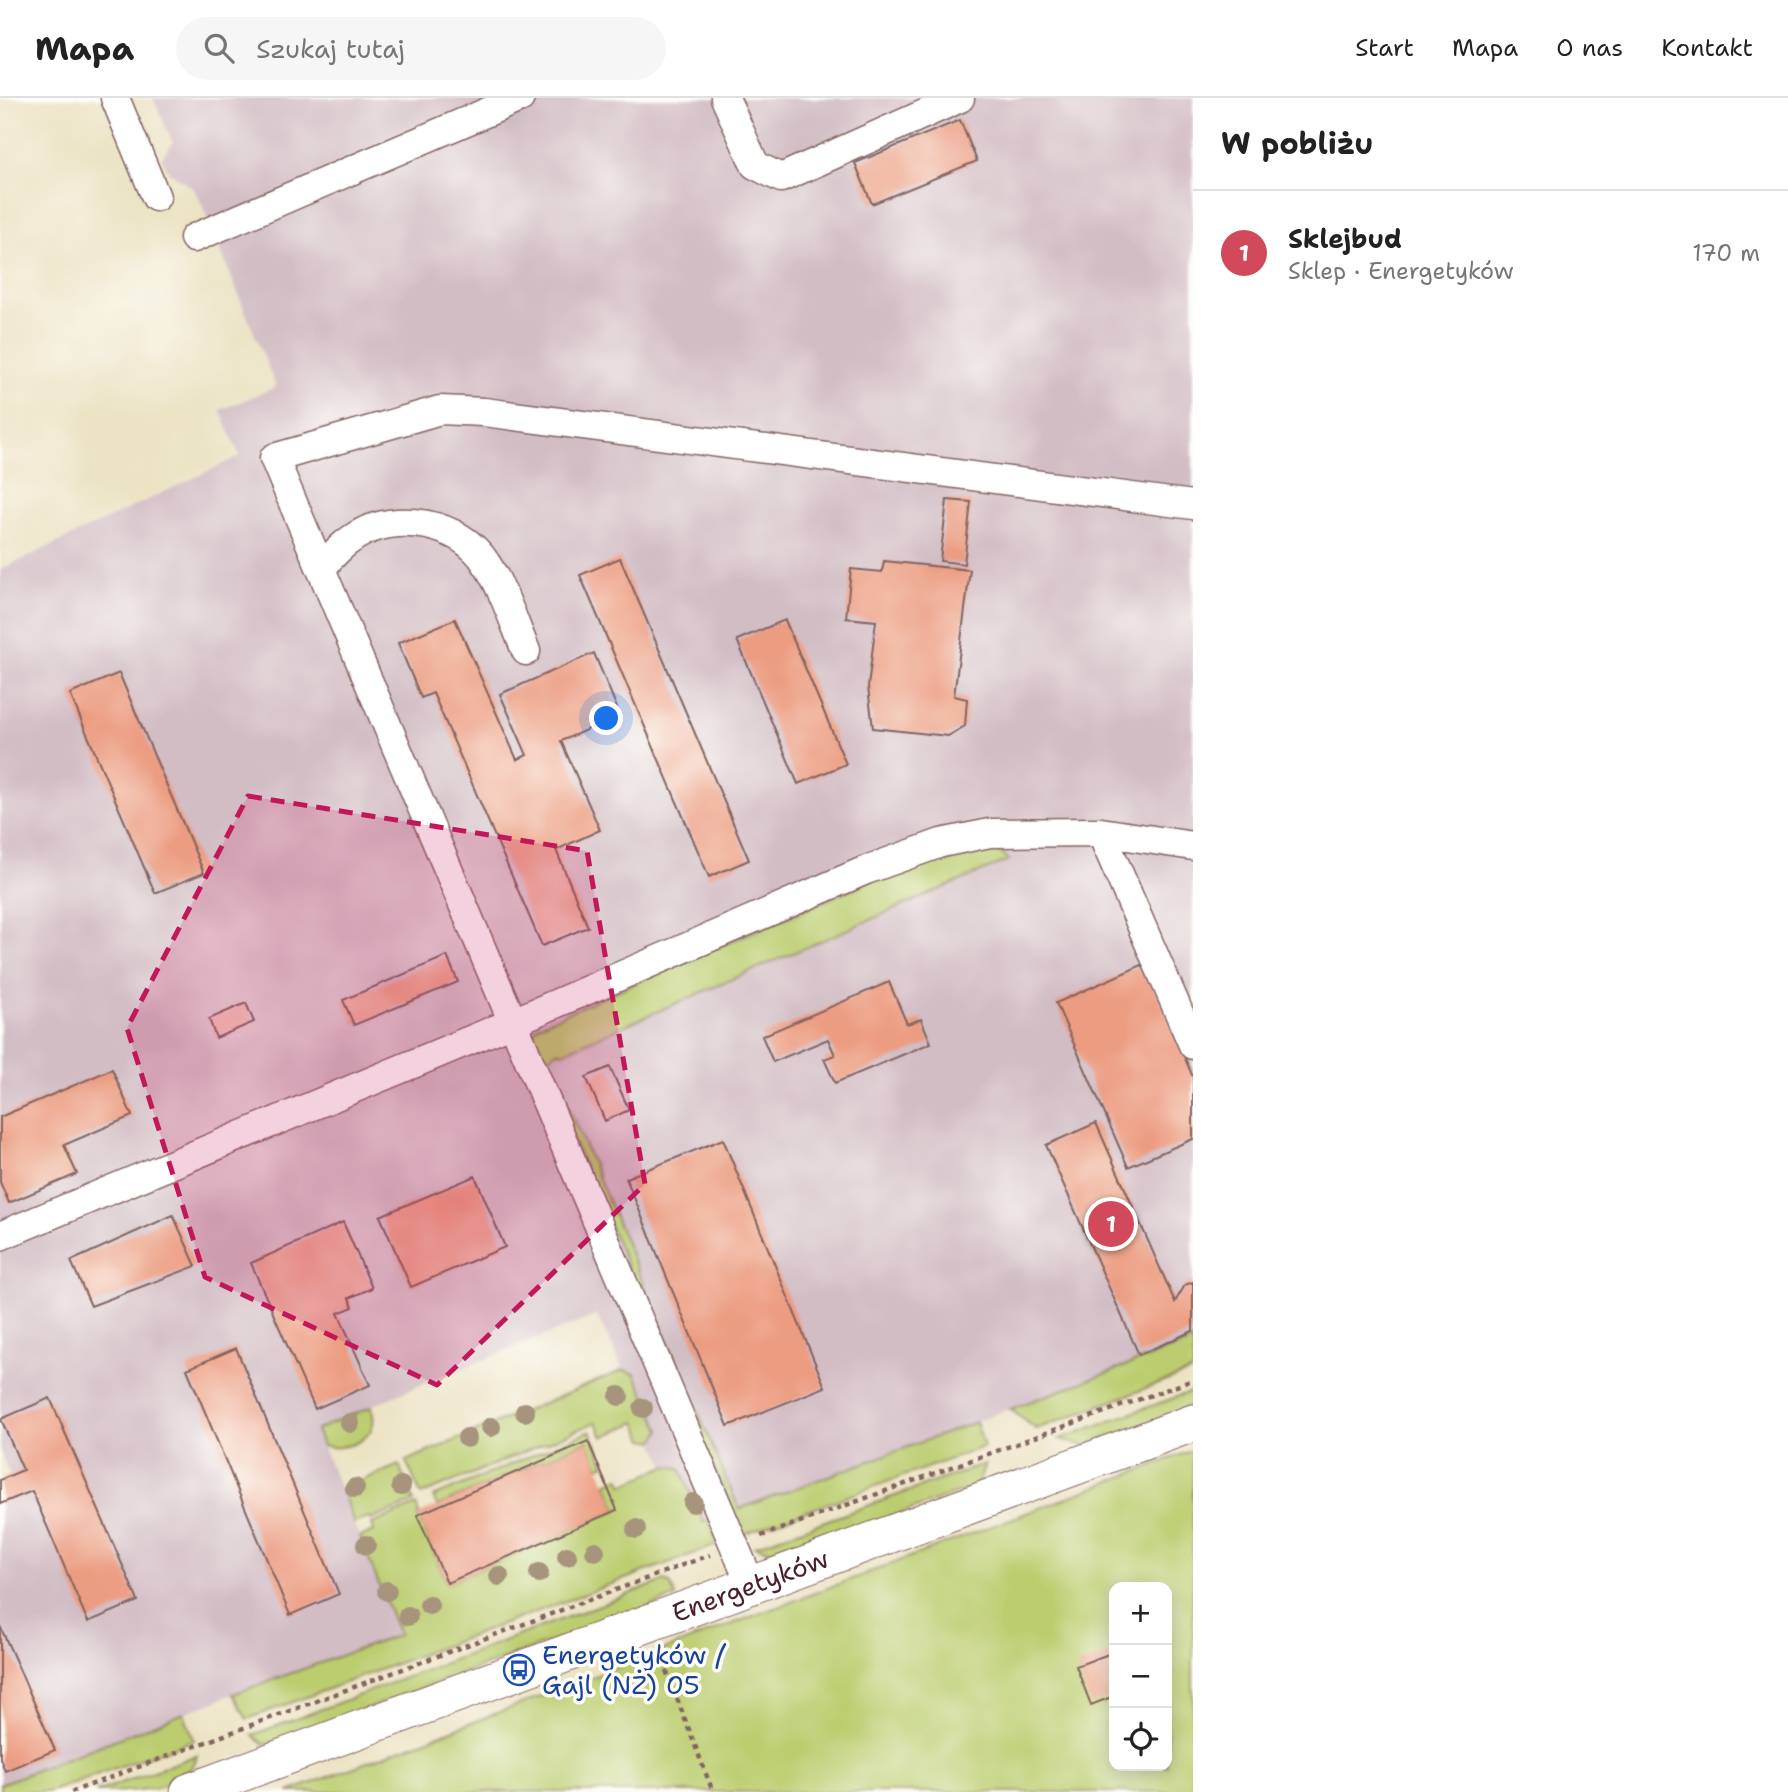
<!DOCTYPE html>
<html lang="pl">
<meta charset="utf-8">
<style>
body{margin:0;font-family:"Shantell Sans",sans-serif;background:#f6f6f6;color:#222}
.controls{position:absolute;right:21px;bottom:21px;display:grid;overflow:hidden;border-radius:14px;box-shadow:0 4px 18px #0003}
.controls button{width:63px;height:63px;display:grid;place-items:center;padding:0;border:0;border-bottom:2px solid #e0e0e0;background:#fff;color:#222;font:35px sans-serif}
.you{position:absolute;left:607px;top:621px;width:24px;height:24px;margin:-18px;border:5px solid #fff;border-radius:50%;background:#1a73e8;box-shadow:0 0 0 10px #1a73e833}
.badge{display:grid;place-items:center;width:46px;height:46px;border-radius:50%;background:#d1495b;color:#fff;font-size:23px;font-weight:700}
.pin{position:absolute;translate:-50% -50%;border:4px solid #fff;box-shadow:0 2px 7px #0006}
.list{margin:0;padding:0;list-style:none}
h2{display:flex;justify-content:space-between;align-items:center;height:91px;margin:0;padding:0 28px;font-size:30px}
h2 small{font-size:23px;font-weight:400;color:#767676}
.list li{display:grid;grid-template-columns:46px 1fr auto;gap:21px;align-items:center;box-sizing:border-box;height:126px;padding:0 28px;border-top:2px solid #e0e0e0}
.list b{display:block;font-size:26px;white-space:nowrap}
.list p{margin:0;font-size:23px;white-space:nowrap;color:#767676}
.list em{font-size:23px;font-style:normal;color:#767676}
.icon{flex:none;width:38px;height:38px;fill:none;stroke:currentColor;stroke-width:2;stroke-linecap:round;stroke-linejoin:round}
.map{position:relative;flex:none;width:1193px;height:1694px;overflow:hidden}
header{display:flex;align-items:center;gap:42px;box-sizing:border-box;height:98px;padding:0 35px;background:#fff;border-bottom:2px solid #e0e0e0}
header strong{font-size:33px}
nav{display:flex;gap:38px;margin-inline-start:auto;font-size:24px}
.search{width:490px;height:63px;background:#f6f6f6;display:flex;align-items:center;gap:18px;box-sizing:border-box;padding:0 24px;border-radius:38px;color:#767676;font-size:26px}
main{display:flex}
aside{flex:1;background:#fff}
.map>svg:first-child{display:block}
.industrial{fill:#d2bdc5}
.green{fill:#bccd70;stroke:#83764e;stroke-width:2;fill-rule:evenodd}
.building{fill:#ec9c81}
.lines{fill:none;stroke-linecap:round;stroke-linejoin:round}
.minor-casing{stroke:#836461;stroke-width:31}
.major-casing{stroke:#836461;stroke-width:39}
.path{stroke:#836461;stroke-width:4.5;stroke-dasharray:5 5;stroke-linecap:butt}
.minor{stroke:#fff;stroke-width:28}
.major{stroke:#fff;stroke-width:37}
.tree{fill:#a6947b}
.marked{fill:#c2185b;fill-opacity:0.2;stroke:#c2185b;stroke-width:5;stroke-dasharray:14 9;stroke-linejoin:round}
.labels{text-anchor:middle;stroke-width:7;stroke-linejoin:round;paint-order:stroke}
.street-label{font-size:26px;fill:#4a1f2b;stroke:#fdfcf7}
.transit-label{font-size:26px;fill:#164399;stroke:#fdfcf7;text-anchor:start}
</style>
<header>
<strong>Mapa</strong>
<div class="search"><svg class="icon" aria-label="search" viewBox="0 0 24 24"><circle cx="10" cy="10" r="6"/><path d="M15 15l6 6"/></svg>Szukaj tutaj</div>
<nav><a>Start</a><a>Mapa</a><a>O nas</a><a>Kontakt</a></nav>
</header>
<main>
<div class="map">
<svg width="1193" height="1694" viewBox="0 0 1193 1694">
<rect width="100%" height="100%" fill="#fdfcf7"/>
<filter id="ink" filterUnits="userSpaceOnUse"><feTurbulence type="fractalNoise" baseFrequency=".0143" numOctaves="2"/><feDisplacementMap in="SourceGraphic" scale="14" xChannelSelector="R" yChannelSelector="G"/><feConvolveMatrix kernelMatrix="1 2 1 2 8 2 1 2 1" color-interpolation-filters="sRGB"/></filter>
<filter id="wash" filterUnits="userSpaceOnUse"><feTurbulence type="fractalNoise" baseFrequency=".00686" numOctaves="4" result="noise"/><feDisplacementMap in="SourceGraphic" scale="28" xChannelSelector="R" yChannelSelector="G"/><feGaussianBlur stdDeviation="1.57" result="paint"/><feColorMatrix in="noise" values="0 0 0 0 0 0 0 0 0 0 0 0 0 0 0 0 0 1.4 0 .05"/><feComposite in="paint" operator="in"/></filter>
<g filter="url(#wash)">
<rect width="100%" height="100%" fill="#ece3c4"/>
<path class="industrial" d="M153,0H1193V1243L704,1424L680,1370L666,1368L654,1343L661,1331L635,1277L623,1272L597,1217L418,1288L316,1332L399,1537L233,1596L0,1686V1382L10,1378L0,1354V472L240,358L220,312L276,289L200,102L193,90L168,73L161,60L173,45Z"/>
<path class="green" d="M993,749L1009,762L563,954L556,953L548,961L739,1411L976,1324L984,1349L743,1436L531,945L533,934L539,927L916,763Z
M1193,1243V1273L1036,1331L1010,1311Z
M623,1272L635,1276L661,1332L654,1343L644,1341L636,1324L603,1339L596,1324L421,1397L406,1363Z
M1193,1293V1307L1084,1348L1060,1341Z
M371,1309C383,1340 348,1354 322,1348L316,1332Z
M590,1333L605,1366L599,1369L587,1343L437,1408L433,1399Z
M1193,1352V1694H288ZM1114,1489H1167V1668H1114Z
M985,1366L979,1384L974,1389L784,1458L755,1448Z
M399,1367L414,1404L371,1422L370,1419L354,1425L341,1391Z
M666,1368L680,1370L703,1424L709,1422L717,1447L247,1621L233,1596L399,1537L360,1439L374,1433L372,1426L416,1407L419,1415L417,1417L447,1485L617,1412L606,1385L619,1379L623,1387Z
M664,1483L670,1485L676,1499L264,1647L252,1637Z
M184,1615L194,1642L48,1694H0V1686Z
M197,1657C190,1694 127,1694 96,1694Z"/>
<g id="blocks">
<path class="building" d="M960,22L977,63L872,106L855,65Z
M947,402L971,404L964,466L940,463Z
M620,460L749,762L709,779L580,477Z
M884,463L970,472L954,598L967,601L965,628L948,638L873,630L868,589L876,523L846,520L851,471L882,474Z
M455,521L517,662L527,657L500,596L594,555L620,617L561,643L600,732L556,752L588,829L542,848L433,595L421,600L398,545Z
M785,522L846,666L798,686L737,542Z
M119,575L204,775L155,795L70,596Z
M447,858L458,884L354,927L343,902Z
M1144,866L1193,979V1041L1128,1069L1056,905Z
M889,884L907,926L921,921L931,945L835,985L824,961L835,957L828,941L773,964L762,938Z
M246,905L254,924L216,940L209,921Z
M610,969L629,1012L605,1023L586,979Z
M112,971L132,1018L64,1047L77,1076L9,1105L0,1084V1019Z
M1096,1025L1175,1204L1185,1187L1193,1184V1233L1139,1257L1046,1047Z
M723,1041L825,1289L728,1328L626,1080Z
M475,1078L505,1149L411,1189L380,1118Z
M173,1117L196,1168L91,1208L71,1163Z
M343,1124L372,1190L349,1200L353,1209L338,1215L370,1287L315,1311L251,1165Z
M236,1250L339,1496L290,1517L187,1271Z
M50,1300L138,1503L88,1524L32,1393L0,1406V1382L23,1372L1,1321Z
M588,1343L617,1412L447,1485L417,1417Z
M0,1528L55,1652L5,1673L0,1660Z
M1114,1554V1598L1091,1607L1076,1568Z"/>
</g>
</g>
<g filter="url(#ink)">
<use href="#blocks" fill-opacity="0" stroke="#836461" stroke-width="2"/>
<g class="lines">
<g class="minor-casing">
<path id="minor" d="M115,0L156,99
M725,0L755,67L781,80L960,0
M194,140L520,0
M321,471C332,458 341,447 356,438C396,413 460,424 486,465C503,490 514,525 526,553
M1101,734L1193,947
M0,1138L511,925L866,772L941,745L990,735L1101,734L1193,748
M751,1487L274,360L440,312L484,314L1193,407"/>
</g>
<g class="major-casing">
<g id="major">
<path id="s1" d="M189,1694L1193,1325"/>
</g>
</g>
<path class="path" d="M761,1438L1193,1282
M659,1554L713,1694
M71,1694L710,1457"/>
<use href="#minor" class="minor"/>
<use href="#major" class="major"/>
</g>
<g class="tree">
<circle cx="619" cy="1298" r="10"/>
<circle cx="643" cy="1310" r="10"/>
<circle cx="525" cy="1314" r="10"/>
<circle cx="350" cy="1325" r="10"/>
<circle cx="491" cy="1329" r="10"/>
<circle cx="467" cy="1340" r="10"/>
<circle cx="401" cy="1388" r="10"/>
<circle cx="355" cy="1390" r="10"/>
<circle cx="693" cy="1405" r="10"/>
<circle cx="636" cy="1431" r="10"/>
<circle cx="366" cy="1447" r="10"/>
<circle cx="595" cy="1453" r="10"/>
<circle cx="567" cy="1458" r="10"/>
<circle cx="539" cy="1475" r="10"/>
<circle cx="499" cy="1478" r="10"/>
<circle cx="387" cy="1493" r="10"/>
<circle cx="429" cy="1507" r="10"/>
<circle cx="408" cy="1518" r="10"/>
</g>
</g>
<path class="marked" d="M248,698L587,753L645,1086L437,1287L205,1179L127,930Z"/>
<defs>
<g id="bus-ring" transform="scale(1.575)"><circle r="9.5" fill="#fdfcf7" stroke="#1a4fb4" stroke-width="1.5"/><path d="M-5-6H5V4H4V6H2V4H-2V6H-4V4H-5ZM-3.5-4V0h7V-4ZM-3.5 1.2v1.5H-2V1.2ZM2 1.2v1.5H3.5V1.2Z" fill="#1a4fb4"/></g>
</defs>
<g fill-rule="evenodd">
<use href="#bus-ring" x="519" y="1572"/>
</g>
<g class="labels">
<g class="street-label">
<text dy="9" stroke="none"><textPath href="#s1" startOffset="598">Energetyków</textPath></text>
</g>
<g class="transit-label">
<text x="542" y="1566">Energetyków /<tspan x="542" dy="30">Gajl (NŻ) 05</tspan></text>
</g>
</g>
</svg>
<div class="controls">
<button>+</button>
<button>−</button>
<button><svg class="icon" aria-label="locate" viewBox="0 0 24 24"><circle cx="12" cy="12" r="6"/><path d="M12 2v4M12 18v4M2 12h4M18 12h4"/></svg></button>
</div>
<div class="you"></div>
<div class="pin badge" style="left:1111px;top:1126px">1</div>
</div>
<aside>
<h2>W pobliżu<small></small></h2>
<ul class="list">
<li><span class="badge">1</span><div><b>Sklejbud</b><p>Sklep · Energetyków</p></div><em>170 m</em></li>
</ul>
</aside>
</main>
